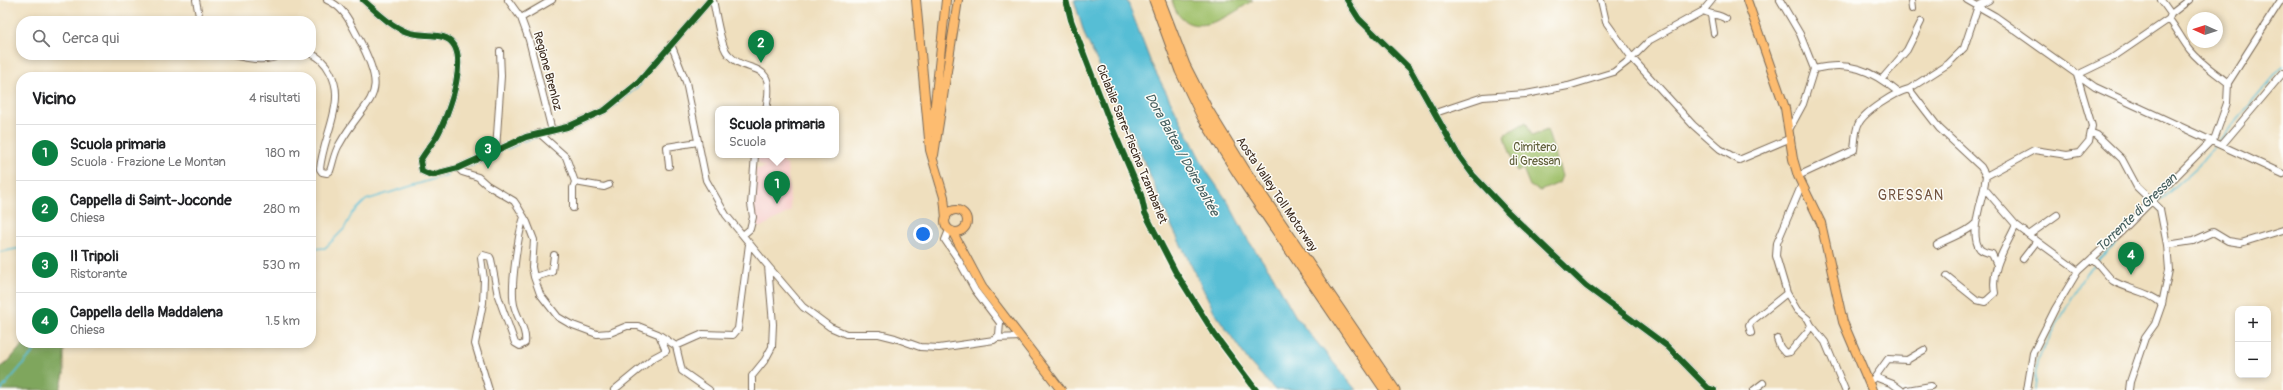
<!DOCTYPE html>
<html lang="it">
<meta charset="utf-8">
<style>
body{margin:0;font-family:Pangolin,sans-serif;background:#f6f6f6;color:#202124}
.controls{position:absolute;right:12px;bottom:12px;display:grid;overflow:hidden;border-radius:8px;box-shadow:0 2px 6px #0003}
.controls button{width:36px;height:36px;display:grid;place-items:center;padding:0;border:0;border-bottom:1px solid #e0e0e0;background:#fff;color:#202124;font:20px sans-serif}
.compass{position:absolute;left:2187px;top:12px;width:36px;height:36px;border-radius:50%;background:#fff;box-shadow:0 2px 6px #0003;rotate:273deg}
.you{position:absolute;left:923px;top:234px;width:14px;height:14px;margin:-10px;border:3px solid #fff;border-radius:50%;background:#1a73e8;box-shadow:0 0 0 6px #1a73e833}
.badge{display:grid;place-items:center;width:26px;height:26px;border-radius:50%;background:#0b8043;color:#fff;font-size:13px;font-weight:700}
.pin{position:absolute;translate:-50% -33px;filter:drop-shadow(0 1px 2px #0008)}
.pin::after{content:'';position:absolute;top:21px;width:14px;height:12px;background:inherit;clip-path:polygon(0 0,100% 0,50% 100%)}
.popup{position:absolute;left:715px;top:106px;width:124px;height:52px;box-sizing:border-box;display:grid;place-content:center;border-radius:8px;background:#fff;filter:drop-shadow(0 1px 3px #0005);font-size:13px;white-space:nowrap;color:#757577}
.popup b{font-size:15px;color:#202124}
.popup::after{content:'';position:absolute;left:50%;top:100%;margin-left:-8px;border:8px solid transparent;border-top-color:#fff}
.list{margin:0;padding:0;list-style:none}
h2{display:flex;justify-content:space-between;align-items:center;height:52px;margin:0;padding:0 16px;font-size:17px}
h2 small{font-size:13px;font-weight:400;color:#757577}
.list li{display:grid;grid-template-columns:26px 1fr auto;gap:12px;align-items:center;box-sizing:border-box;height:56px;padding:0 16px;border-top:1px solid #e0e0e0}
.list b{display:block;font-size:15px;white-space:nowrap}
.list p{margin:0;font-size:13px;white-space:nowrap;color:#757577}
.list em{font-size:13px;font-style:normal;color:#757577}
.icon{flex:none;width:22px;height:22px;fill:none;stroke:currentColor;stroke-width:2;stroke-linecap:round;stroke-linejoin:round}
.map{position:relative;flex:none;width:2283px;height:390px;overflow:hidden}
.search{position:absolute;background:#fff;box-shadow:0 2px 6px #0003;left:16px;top:16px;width:300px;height:44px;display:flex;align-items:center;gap:10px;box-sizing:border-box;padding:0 14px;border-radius:16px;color:#757577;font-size:15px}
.panel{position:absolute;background:#fff;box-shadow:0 2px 6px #0003;left:16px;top:72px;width:300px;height:276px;border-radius:16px}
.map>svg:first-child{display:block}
.built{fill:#f7d0ce}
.green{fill:#9fc069;stroke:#6d7544}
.forest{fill:#7fa65d;stroke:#5d683e}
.water{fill:#57bed5;stroke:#49747a}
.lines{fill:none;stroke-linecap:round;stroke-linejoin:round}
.stream{stroke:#57bed5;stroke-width:1.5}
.minor-casing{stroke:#7a6956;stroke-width:8}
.major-casing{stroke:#7a6956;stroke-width:10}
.highway-casing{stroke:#7a6956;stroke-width:11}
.minor{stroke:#fff;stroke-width:6}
.major{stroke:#fdbc70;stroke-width:8}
.highway{stroke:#fdbc70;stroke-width:9}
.cycleway-casing{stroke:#fdfcf7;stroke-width:8}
.cycleway{stroke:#1b5e20;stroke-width:6}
.labels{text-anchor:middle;stroke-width:3;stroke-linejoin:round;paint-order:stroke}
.street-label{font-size:12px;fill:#3b2a1e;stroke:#fdfcf7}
.park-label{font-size:12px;fill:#5e5e38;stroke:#fdfcf7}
.water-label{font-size:13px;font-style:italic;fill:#455e5e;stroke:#fdfcf7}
.quarter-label{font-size:14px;letter-spacing:1px;fill:#72533e;stroke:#fdfcf7}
</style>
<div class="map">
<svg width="2283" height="390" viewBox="0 0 2283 390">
<rect width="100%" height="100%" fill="#fdfcf7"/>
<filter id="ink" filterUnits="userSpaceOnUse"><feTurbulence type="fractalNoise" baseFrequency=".025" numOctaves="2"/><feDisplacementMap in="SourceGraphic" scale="8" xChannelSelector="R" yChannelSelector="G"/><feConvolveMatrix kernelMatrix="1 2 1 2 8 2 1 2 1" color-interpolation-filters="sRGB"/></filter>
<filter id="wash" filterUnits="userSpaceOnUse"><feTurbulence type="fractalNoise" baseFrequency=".012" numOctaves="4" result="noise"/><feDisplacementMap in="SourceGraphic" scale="16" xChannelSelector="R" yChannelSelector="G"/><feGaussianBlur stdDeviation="0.9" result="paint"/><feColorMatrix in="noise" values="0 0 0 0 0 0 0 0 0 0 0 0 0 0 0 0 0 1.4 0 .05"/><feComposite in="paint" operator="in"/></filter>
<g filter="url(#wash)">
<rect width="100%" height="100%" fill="#efdfbe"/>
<path class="built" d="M758,155H783L784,164H787L791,211L759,228L756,225L753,203L756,184L755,168L760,169L765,167L758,162Z"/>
<path class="green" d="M1172,0H1253C1229,17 1184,46 1172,0Z
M1526,122L1532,136L1547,130L1562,176L1559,183L1540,191L1530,186L1523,169L1517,172L1504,135Z"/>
<path class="forest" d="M24,343H66L64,348V374L60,390H0V367L7,363Z"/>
<path class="water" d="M1074,0H1127L1151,63L1207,172L1228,202L1248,240L1272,274L1296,317L1356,390H1275L1250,363L1215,313L1172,227L1133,136L1085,36Z"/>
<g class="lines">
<path class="stream" d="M615,106L641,84
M546,136L569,131L600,115
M523,141L537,137
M2218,142L2283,66
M507,149L518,144
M467,167L473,165
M2157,203L2198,166L2216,145
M311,249L325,248L344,229L352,214L366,200L447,175
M0,252L21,248
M2097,261L2155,205
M1,390L41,343
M2034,390L2037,361L2085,274L2095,264"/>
</g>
</g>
<g filter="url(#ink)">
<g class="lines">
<g class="minor-casing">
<path id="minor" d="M196,0L200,21
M363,0C376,11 390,26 407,32C418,36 432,34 443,37C475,46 448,116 437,136C432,144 425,152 420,161L422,171L431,175L458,168L526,137L567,127L605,110L638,83L710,0
M508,0L521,18L529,40L552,131
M713,0C716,13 720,45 728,54C747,77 777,56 766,109
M1347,0L1359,19L1410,69L1457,153L1473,175L1507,211L1586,286L1667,346L1708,388L1714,390
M1601,0L1606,22L1632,58L1693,125L1720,149L1739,160L1791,138
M1780,0L1800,34L1814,69
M1911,0L1912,9
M1967,0L1995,16L2095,87L2283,174
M2161,0L2171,14
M1703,11C1711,15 1719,14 1726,19
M1711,15L1714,33
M521,18L552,0
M2169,19C2177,29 2182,40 2190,50C2201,64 2215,72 2228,83
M671,44L686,82L706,180L726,215L768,266L773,324L772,347L765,360L752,376V390
M311,54C327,59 337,82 336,97C336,118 322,145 320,169L322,172L327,173L330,171C333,163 334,153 339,145C368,93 392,101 358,37C350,22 344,7 327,0
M232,55C249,58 264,63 280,55
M1882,79L1907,50L1921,22
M1435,113L1483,97L1526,94L1568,86L1614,72L1632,58L1650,40L1703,11L1712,0
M1790,128L1803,104L1814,69C1849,61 1870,69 1898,92
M539,133L566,157L575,182L604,187L609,185
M2092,133L2097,135L2122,159L2137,187L2160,209L2167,245
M2222,145L2283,73
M496,150L501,76L500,51
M669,166L667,147L698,142
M458,168L462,172L478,177L487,185L514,201L518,207L527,222L534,240L532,267L534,277L540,294L558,317L570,324L597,334L610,333L627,326H638L658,334L676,346L703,334L733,335L738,329L749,244
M1798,176L1854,150C1855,142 1855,132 1858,125C1863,112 1896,92 1909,89
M1986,176L1981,167L1939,128L1909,89L1948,64L1964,48L1978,6L1989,0
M1984,188C1981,203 1969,236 1980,249C1983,252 1988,253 1992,254L1997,265
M573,208V188L575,182
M743,235L750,229L753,217L751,204L755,155
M2029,235L2057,215
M2037,241L2016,225L1984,188L1986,176L2034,150L2067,155L2079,153L2089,141L2092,126L2077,75L2112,58L2169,19L2171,14L2189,0
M1937,245C1950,237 1966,234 1976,223
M2092,258C2098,263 2110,279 2113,281C2129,290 2148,291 2162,304
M2023,259L2037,241L2078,271
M768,266L803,307L830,327L846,334H879L895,338L920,347L939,348L994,340L999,335L1000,323L975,290L958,259L945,240L949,230
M1947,276L1977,300L1985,302L1995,293C1990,269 2006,247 2016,225
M534,277L552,272L554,255
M1811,325L1825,342L1845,390
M1751,333L1749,326L1751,322L1787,293
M997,338L1020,337
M1777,339L1780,347L1785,353L1790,352L1808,331L1811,325L1808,319L1797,310L1787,293L1776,256L1777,243L1802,184
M676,346L682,371L709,390
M1875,377L1888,359L1907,360L1924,350
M1873,379L1875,377L1893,384L1901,390
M489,390L475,344L483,303L484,279L481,258L483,255L490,257L491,259L498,296L515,343L520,346L525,343C527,330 517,318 514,305C510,287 518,235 524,217
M614,390L653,358L666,351L660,337
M1754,390L1763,383
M1907,390L1931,386
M2027,390L2033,353L2055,309L2078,271L2122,231L2215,137L2227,103L2228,83L2281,0
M2129,390L2130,382L2145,338L2155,324L2162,304L2169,270L2167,245L2193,241L2213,232L2228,241L2241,243L2283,230"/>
</g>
<g class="major-casing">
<path id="major" d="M916,0L930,150L944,197L946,218
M1747,0L1785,108L1793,159L1798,176L1821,223L1843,322L1872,390
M932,132L946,0
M934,155L958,0
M945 221a11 11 0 1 1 22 0a11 11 0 1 1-22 0Z
M952,231L982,287L1061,390"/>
</g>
<g class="highway-casing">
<path id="highway" d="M1154,0L1180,71L1202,117L1240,177L1385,390
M1160,0L1185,65L1207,108L1245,170L1395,390"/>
</g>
<use href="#minor" class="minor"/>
<use href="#major" class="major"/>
<use href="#highway" class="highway"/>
<g class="cycleway-casing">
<path id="cycleway" d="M363,0C376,11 390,26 407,32C418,36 432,34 443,37C475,46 448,116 437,136C432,144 425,152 420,161L422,171L431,175L458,168L526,137L567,127L605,110L638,83L710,0
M1066,0L1071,20L1109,120L1141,195L1145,213L1175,271L1215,335L1256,390
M1347,0L1359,19L1410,69L1457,153L1473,175L1507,211L1586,286L1667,346L1708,388L1714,390"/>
</g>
<use href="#cycleway" class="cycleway"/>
</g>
</g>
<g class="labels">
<g class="street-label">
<text transform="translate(548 71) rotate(75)" y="4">Regione Brenloz</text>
<text transform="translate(1132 144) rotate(68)" y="4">Ciclabile Sarre-Piscina Tzambarlet</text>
<text transform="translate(1277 194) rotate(56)" y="4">Aosta Valley Toll Motorway</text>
</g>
<g class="park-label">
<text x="1535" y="151">Cimitero<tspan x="1535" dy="14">di Gressan</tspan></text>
</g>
<g class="water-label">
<text transform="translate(1183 154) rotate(61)" y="5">Dora Baltea / Doire baltée</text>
<text transform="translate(2136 212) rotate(-44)" y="5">Torrente di Gressan</text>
</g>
<g class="quarter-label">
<text x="1911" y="200">GRESSAN</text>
</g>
</g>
</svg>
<div class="controls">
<button>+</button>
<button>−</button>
</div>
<svg class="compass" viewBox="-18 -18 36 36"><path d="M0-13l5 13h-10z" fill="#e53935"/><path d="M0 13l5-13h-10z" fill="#757577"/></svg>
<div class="you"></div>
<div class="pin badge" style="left:777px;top:204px">1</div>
<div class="popup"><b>Scuola primaria</b>Scuola</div>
<div class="pin badge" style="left:761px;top:63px">2</div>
<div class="pin badge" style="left:488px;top:169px">3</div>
<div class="pin badge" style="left:2131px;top:275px">4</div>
<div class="search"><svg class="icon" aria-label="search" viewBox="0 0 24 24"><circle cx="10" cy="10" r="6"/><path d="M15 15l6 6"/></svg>Cerca qui</div>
<section class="panel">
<h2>Vicino<small>4 risultati</small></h2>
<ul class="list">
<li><span class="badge">1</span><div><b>Scuola primaria</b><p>Scuola · Frazione Le Montan</p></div><em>180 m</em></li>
<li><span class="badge">2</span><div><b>Cappella di Saint-Joconde</b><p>Chiesa</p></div><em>280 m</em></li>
<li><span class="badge">3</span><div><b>Il Tripoli</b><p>Ristorante</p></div><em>530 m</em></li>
<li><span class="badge">4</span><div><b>Cappella della Maddalena</b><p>Chiesa</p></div><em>1.5 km</em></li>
</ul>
</section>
</div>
